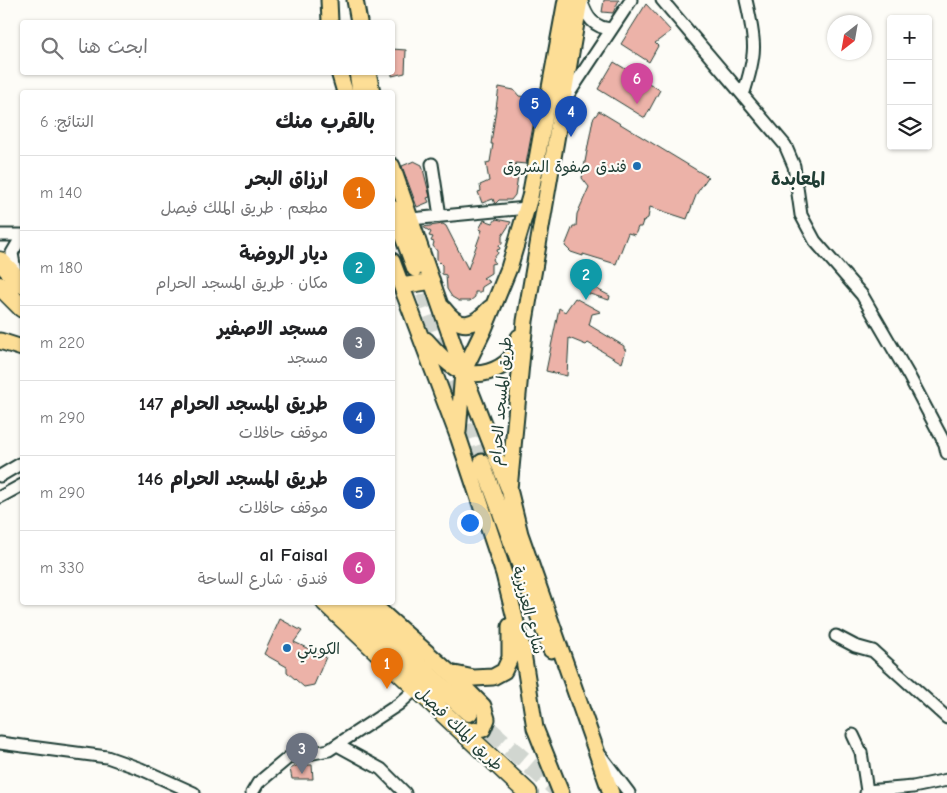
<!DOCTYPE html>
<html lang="ar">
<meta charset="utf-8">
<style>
body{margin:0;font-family:"Comic Neue","Playpen Sans Arabic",sans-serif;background:#f2f2f2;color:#202124;direction:rtl}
.controls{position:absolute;right:15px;top:15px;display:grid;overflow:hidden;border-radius:5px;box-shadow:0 1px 4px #0004}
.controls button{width:45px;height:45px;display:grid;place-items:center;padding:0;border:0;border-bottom:1px solid #e0e0e0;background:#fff;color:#202124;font:25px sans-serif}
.compass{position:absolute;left:827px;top:15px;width:45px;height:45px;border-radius:50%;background:#fff;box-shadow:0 1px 4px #0004;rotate:211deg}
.you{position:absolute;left:469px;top:522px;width:18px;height:18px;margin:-12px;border:4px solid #fff;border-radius:50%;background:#1a73e8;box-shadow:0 0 0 8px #1a73e833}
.badge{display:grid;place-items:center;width:32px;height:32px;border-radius:50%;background:#0f766e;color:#fff;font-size:16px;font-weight:700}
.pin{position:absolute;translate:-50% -41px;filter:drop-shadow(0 1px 2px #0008)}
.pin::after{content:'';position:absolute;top:26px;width:18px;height:15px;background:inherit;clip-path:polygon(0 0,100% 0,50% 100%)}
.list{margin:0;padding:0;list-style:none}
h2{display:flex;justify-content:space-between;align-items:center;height:65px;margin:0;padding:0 20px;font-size:21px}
h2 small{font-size:16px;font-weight:400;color:#757577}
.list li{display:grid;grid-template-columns:32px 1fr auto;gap:15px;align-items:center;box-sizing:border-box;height:75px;padding:0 20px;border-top:1px solid #e0e0e0}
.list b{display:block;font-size:19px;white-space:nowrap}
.list p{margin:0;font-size:16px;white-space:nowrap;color:#757577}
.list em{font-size:16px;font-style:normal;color:#757577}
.icon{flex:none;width:28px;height:28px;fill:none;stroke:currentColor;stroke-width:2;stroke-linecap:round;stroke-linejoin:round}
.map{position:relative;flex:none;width:947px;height:793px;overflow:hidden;direction:ltr}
.search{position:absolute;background:#fff;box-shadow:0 1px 4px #0004;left:20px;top:20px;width:375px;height:55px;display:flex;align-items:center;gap:12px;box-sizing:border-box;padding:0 18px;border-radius:5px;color:#757577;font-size:19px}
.panel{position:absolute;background:#fff;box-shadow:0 1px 4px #0004;left:20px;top:90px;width:375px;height:515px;border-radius:5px;direction:rtl}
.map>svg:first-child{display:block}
.building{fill:#ecb2a8;stroke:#1f3d34}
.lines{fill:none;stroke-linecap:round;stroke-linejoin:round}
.major-tunnel{stroke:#d1d6d0;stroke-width:15;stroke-dasharray:15 8;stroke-linecap:butt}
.highway-tunnel{stroke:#d1d6d0;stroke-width:18;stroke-dasharray:18 9;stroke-linecap:butt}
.minor-casing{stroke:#1f3d34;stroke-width:15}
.major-casing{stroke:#1f3d34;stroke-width:19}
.highway-casing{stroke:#1f3d34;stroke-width:21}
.minor{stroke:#fdfcf7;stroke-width:11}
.major{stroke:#fdde96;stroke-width:15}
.highway{stroke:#fdde96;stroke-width:18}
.poi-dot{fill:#1f6fb2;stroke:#fdfcf7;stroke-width:2}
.labels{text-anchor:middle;stroke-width:4.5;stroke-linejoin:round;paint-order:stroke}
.poi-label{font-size:16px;fill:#1f3d34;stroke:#fdfcf7;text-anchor:end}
.street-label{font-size:16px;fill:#1f3d34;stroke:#fdfcf7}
.neighbourhood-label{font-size:18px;font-weight:bold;fill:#1f3d34;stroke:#fdfcf7}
</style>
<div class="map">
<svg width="947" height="793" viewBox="0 0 947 793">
<rect width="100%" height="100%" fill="#fdfcf7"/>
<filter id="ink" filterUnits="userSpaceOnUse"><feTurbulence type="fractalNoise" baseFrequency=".02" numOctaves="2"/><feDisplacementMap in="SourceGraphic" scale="10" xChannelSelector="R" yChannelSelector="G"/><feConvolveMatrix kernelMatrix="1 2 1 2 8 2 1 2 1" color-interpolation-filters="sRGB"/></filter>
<g filter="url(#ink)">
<path class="building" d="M604,0H619L613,13L602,12Z
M646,4L671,31L655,43L658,46L649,62L621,44Z
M392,49L406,50L405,73L392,76Z
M614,62L660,90L645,118L598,89Z
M499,87L514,90L519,96L538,99L526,164L515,163L518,176L515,195L511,200H499L495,204L493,199L482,203L478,192L481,191L480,185L489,181L486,163L490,162L493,144H491Z
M599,111L708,177L697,193L687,219L650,207L648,218L643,221L641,227H638L635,235L628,233L616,264L583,254V256L571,252L565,246L573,226H576L577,214L589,187L582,178L593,119Z
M414,161L422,165L430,197L427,198L429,202L417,207L402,166Z
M496,219L511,222L502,236V244L499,245L500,249L497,250L498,253L493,259L495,263L491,264V273L483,278L490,282L482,287L481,292H475V297L470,301H459L452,297L447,289L446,275L442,274V265L437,260V251L433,246L434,242L431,241L433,237L429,236L431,232L423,227L443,224L446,226L468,269L482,230L479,229L484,220L493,223Z
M584,282L610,296L609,300L580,291Z
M575,298L601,312L592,314L589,325L624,346V349L626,350L622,363L588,343L586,345L569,338L567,376L546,371L559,308L565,312Z
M280,619L302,631L294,642L326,657L314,685L304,687L287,672V667L264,654Z
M298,765H312L313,779H292L290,769Z"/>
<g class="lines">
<path class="major-tunnel" d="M416,272L482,462"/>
<path class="highway-tunnel" d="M469,712L561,793"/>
<g class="minor-casing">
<path id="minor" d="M581,0C587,17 593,28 612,29
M662,0L785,145L794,166L801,215L815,241L862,295L909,376L945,444L947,453
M743,95C757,53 756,43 746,0
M564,101L631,0
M432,164L440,216
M411,219L527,208
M0,235H22
M16,276L12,253L22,236
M0,476L22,463
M0,497L22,485
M836,636L855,646L873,651L947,718
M853,735L861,752L867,791
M0,743L107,757L141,769L194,793
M337,745L381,769L405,793
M601,756L629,793
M252,793L258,783L288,758L329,750L399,704L418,687
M866,793L867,791L913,787L947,780"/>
</g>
<g class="major-casing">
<path id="major" d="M329,0L330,22
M355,0L359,22
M580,0L525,321L509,489L520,534L611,793
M339,72L345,92
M357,72L360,92
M368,72L372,92
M392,166L463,372L508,487
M392,208L415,269
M392,261L458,436L504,574L522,647L535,728L561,793
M402,286L432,281
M443,308C460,330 472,328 490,308
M426,340C434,349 451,369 464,372C479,377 499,371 510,359C514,353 516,344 519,337
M0,341L22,348
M458,432L463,372L484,329L509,268L530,197L566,0
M482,462L551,650
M370,602L450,673L474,678L493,677L504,671L510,658V626
M450,673L483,706L487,719L483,729L472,731L461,728"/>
</g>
<g class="highway-casing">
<path id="highway" d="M0,261L22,284
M0,286L22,308
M325,602L528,793
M348,602L469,712"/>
</g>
<use href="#minor" class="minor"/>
<use href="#major" class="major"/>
<use href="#highway" class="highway"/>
</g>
</g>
<g class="poi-dot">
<circle cx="637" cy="166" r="5"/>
<circle cx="287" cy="648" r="5"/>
</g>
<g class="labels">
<g class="poi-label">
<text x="627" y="172">فندق صفوة الشروق</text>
<text x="297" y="654" text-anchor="start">الكويتي</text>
</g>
<g class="street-label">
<text transform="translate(500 401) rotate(-85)" y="6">طريق المسجد الحرام</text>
<text transform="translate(529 610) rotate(76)" y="6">شارع العزيزية</text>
<text transform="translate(460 728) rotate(44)" y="6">طريق الملك فيصل</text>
</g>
<g class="neighbourhood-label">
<text x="798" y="185">المعابدة</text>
</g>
</g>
</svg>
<div class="controls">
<button>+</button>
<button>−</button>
<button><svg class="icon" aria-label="layers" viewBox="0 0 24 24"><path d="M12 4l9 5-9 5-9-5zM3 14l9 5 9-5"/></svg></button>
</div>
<svg class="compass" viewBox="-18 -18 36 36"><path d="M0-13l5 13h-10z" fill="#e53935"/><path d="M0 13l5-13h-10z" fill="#757577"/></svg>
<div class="you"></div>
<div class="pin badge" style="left:387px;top:689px;background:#e8710a">1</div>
<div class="pin badge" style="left:586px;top:300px;background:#0f9aa8">2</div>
<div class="pin badge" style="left:302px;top:774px;background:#6b7280">3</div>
<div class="pin badge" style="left:571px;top:137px;background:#1a4fb4">4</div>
<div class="pin badge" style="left:535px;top:129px;background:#1a4fb4">5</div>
<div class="pin badge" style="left:637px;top:104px;background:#d1479c">6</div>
<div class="search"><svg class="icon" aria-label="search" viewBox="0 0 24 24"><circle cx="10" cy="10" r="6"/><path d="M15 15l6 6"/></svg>ابحث هنا</div>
<section class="panel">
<h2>بالقرب منك<small>النتائج: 6</small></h2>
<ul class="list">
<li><span class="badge" style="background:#e8710a">1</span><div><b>ارزاق البحر</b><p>مطعم · طريق الملك فيصل</p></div><em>140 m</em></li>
<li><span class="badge" style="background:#0f9aa8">2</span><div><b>ديار الروضة</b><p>مكان · طريق المسجد الحرام</p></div><em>180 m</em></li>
<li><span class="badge" style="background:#6b7280">3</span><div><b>مسجد الاصفير</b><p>مسجد</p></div><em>220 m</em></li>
<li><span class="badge" style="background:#1a4fb4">4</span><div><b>طريق المسجد الحرام 147</b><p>موقف حافلات</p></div><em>290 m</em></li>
<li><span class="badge" style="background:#1a4fb4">5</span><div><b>طريق المسجد الحرام 146</b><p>موقف حافلات</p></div><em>290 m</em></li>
<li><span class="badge" style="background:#d1479c">6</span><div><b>al Faisal</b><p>فندق · شارع الساحة</p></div><em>330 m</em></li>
</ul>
</section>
</div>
